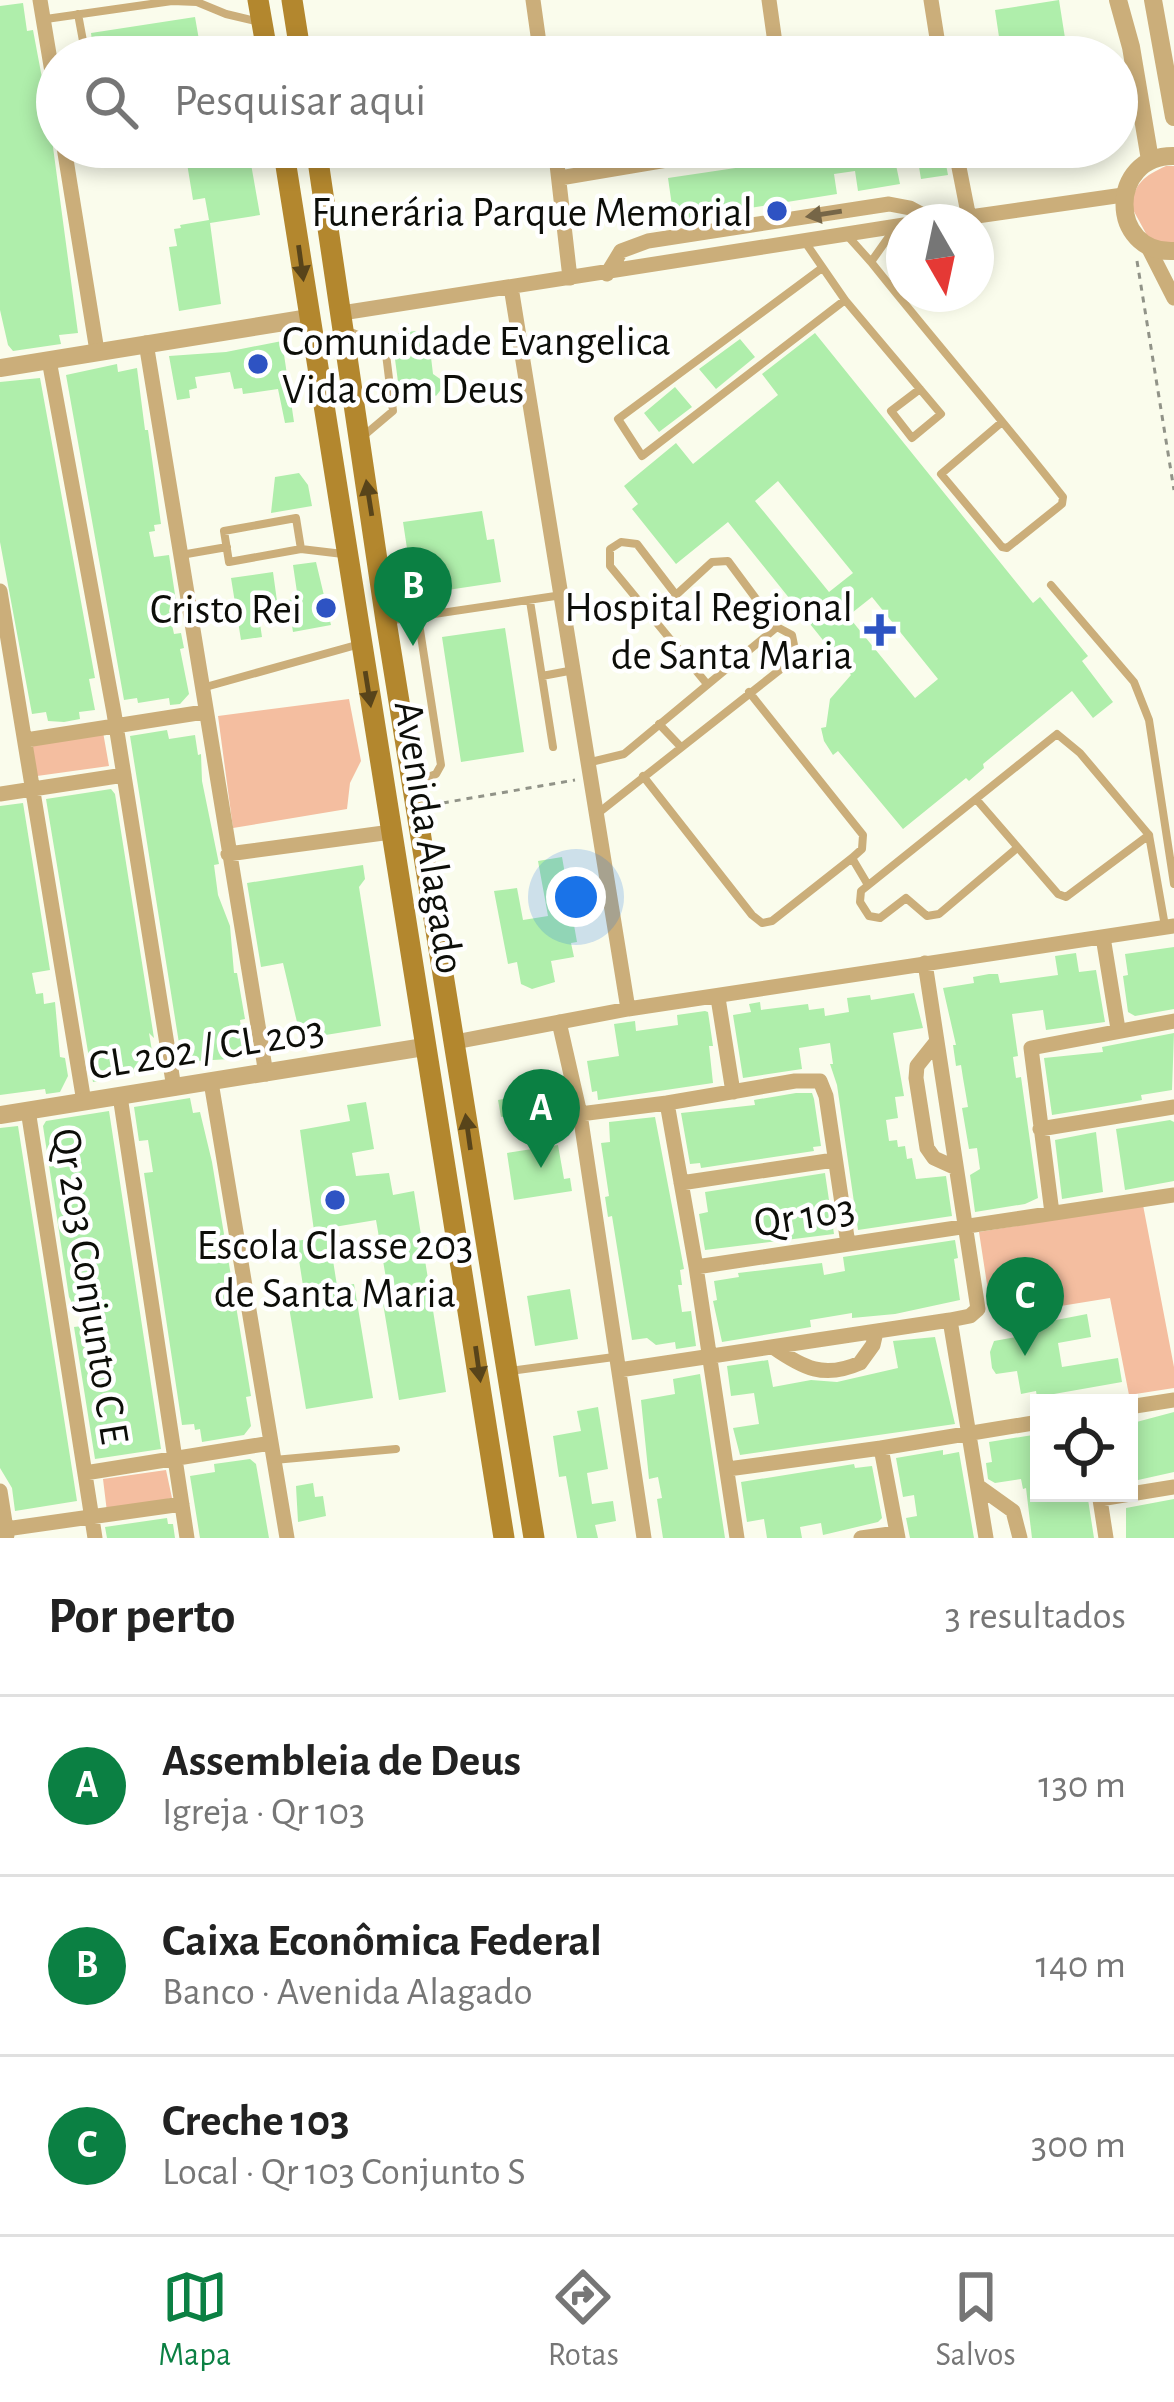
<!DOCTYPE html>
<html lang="pt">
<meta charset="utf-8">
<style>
body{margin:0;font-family:"Alegreya Sans",sans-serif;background:#f6f6f6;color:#222}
.controls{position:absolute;right:36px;bottom:36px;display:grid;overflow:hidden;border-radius:0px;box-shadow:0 6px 18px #0003}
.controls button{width:108px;height:108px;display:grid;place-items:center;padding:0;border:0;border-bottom:3px solid #e0e0e0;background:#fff;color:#222;font:60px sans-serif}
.compass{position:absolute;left:886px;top:204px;width:108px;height:108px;border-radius:50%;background:#fff;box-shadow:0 6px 18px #0003;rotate:171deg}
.you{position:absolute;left:576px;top:897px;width:42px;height:42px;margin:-30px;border:9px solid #fff;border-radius:50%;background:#1a73e8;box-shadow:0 0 0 18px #1a73e833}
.badge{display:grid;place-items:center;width:78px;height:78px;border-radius:50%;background:#0b8043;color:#fff;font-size:39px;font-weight:700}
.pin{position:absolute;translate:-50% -99px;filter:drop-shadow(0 3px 6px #0008)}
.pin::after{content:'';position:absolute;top:63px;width:42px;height:36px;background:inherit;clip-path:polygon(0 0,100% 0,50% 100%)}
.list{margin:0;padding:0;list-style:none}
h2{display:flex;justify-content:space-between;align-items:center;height:156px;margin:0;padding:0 48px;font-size:51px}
h2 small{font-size:39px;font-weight:400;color:#767676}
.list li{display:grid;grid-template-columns:78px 1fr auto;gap:36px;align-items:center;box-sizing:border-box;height:180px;padding:0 48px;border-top:3px solid #e0e0e0}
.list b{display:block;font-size:45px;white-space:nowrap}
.list p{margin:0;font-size:39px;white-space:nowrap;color:#767676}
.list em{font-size:39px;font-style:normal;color:#767676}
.icon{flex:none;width:66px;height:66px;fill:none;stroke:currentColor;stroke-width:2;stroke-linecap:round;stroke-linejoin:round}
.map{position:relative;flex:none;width:1174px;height:1538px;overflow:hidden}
.search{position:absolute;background:#fff;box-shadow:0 6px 18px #0003;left:36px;right:36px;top:36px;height:132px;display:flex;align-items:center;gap:30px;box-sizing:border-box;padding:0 42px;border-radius:66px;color:#767676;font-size:45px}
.sheet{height:696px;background:#fff}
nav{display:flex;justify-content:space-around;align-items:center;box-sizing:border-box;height:168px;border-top:3px solid #e0e0e0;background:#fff;font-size:33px;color:#767676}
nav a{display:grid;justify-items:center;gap:6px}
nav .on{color:#0b8043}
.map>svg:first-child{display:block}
.green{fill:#f4bea0}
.building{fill:#afeeab;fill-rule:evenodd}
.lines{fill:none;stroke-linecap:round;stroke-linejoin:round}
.path{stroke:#919388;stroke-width:3;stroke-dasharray:6 6;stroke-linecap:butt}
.service{stroke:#cbae7a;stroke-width:8}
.minor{stroke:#cbae7a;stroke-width:15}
.tertiary{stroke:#cbae7a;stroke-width:18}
.secondary{stroke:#b3872e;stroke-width:21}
.oneway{fill:#766647}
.oneway2{fill:#58441a}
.poi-dot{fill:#2e53c3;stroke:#fff;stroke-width:4.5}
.labels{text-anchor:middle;stroke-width:9;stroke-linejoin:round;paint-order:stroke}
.poi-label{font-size:42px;fill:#0d0e09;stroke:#fff;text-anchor:end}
.street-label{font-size:42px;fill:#0d0e09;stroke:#fff}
</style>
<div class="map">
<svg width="1174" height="1538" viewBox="0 0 1174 1538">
<rect width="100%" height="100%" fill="#fafcec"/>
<path class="green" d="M1166,166H1174V242L1168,244L1149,239L1131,206C1135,183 1144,176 1166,166Z
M349,699L361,761L350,783L347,809L233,828L218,716Z
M103,732L109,766L37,776L32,744Z
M1143,1205L1174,1367V1388L1129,1395L1110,1298L992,1317L979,1232Z
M166,1470L172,1498L107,1512L103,1479Z"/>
<path class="building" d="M1059,0L1068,57H1002L995,10Z
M23,3L27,31L33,30L48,110L78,333L59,335L61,344L13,351L8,345L0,310V6Z
M195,17L202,57H94L91,33Z
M208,147H248L260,215L210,223L221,304L179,311L169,247L177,246L174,229L181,228L180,225L209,220L205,198L193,200L185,151Z
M802,147H808L810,156L872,147L874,163L895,160L893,147H935L936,156L944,154L948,175L921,179L918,161L896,165L900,184L858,191L855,171L834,174L837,194L674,220L668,178L789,160L788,149Z
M415,331L428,332L433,374L446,383L436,396L430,392L400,397L393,344L382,336Z
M815,333L1033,603L1040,597L1088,656L1082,661L1113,702L1093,718L1072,691L983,764L984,768L969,781L966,778L903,829L838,751L833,755L824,741L821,728L826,727L830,699L851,675L802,614L728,522L676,564L632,509L638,504L624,486L676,443L693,464L778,395L762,374ZM778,481L853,573L829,592L755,501ZM872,597L938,679L915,698L848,616Z
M740,339L755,357L716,389L699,369Z
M282,341L294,422L285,423L278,389L243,394L242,388L234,389L230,372L195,377L197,388L189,390L190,398L177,400L169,356L226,352Z
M117,364L118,372L137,368L145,430H148L161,524L154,525L155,531L149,532L154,557L169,555L176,601L171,602L169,611L174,634L181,633L184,648L180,649L189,694L180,704L170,705L169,698L138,703L137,698L124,700L66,375Z
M40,378L95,678L89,679L95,710L79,712L80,719L64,722L48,721L46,712L32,714L0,542V382Z
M675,387L692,407L659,432L644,413Z
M299,473L308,485L312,506L271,513L275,477Z
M482,511L487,540L494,539L501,582L414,595L403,522Z
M316,562L331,625L293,632L288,600L298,599L293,565Z
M273,572L277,601L257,604L262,637L241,640L231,578Z
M505,628L524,752L461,762L442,637Z
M167,730L169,739L195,735L198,755L201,754L202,781L219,864L214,865L218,895L230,926L234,973H237L245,1019L240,1020L245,1058L182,1062L130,736Z
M111,789L115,794L154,1038L149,1033L155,1069L93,1082L46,799Z
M23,803L50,970L32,973L36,994L43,993L44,1004L55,1002L60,1057L65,1058L68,1076L60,1092L46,1094L45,1089L0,1095V806Z
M562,857L577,942L571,943L574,957L551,961L555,982L532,989L521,984L517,962L508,964L494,891L517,888L523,920L548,916L538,861Z
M363,865L365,879L359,887L381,1026L301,1039L283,963L261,967L247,883Z
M1174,947V1009L1135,1016L1128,1012L1123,976L1128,975L1125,954Z
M1076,953L1079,972L1096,970L1105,1022L1046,1030L1043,1010L1012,1014L1018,1056L1013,1057L1016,1078L1021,1077L1038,1198L1025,1204L975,1212L970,1175L980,1169L977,1148L969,1149L962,1108L968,1107L963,1078L961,1065L956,1066L953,1045H956L943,988L974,983L973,977L989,974H998L1000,983L1058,975L1055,956Z
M914,993L923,1028L893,1033L904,1096L895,1097L898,1118L886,1120L889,1141L897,1140L898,1147L905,1146L907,1159L912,1158L916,1179L946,1176L952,1216L858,1230L837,1085L830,1064H833L830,1043L799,1048L802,1069L743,1078L733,1015L751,1012L749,1004L760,1002L761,1010L808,1004L809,1010L824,1008L825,1016L849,1012L847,998L870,995L871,1000Z
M705,1011L708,1012L713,1046H709L713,1083L598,1100L597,1091L592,1092L587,1061L619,1056L614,1024L635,1021L636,1031L678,1025L677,1015Z
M1174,1033L1172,1090L1141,1095L1142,1100L1132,1102L1052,1115L1044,1058L1103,1052L1102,1047Z
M543,1092L547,1109L501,1117L498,1100Z
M796,1093H812L814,1099L821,1146L813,1147L814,1151L701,1168L700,1163L690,1164L681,1113L755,1105L754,1100Z
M190,1098L193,1113L200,1112L212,1162L251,1396L246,1397L251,1426L244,1435L202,1442L200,1429L195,1430L194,1424L182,1425L144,1173L153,1172L148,1140L139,1141L134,1107Z
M366,1102L374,1149L352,1153L356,1176L389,1173L393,1195L414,1191L446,1392L399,1400L380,1285L387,1284L376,1220L328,1228L337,1286L354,1284L373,1398L306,1409L287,1295L304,1292L296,1241L315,1238L300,1130L350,1121L347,1105Z
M109,1111L161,1449L95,1459L74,1327L82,1326L78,1305H73L69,1297L43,1126L46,1121Z
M655,1117L684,1269L680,1270L682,1285H678L682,1312L691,1311L696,1346L676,1349L675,1342L656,1345L647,1338L632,1340L612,1216L608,1217L605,1197L609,1196L601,1143L610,1142L609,1122Z
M1170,1120L1174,1122V1181L1125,1190L1116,1129Z
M18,1126L77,1501L15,1511L12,1488L0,1468V1128Z
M1096,1132L1103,1192L1062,1199L1055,1140Z
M558,1145L564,1179L570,1178L572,1191L514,1200L507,1153Z
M825,1173L834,1234L705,1250L699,1214L708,1212L705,1192Z
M955,1240L958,1258L954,1259L960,1300L895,1314L852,1318V1313L810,1320L811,1327L722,1342L713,1301L717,1300L714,1281L739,1277L738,1273L822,1263L824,1275L845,1271L843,1257Z
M570,1289L578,1339L535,1346L527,1296Z
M1087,1314L1091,1337L1058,1343L1062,1367L1118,1358L1122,1382L1037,1397L1036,1391L1021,1394L1017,1371L996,1374L992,1368L990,1352L994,1341L1016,1337L1015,1328Z
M935,1337L955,1424L740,1455L733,1428L759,1424L754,1393L731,1396L727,1366L768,1360L773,1387L811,1380L837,1382L898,1368L893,1341Z
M700,1374L725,1538H663L657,1499L662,1498L658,1477L649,1479L641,1400L675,1394L673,1379Z
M598,1407L608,1469L587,1473L592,1504L613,1501L616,1521L595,1525L598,1538H577L566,1476L559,1477L553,1436L581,1431L577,1411Z
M1174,1412V1472L1129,1482V1424Z
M1039,1434V1493H1087L1094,1538H1032L1026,1488L1023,1489L1021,1479L995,1483L988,1479L986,1463L992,1462L989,1442Z
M943,1450V1455L959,1452L974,1538H910L906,1518L917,1516L914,1495L903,1497L896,1458Z
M250,1459L256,1464L269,1538H200L190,1476L215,1472L214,1464Z
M854,1464L855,1468L872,1466L882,1518L878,1522L823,1535L821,1523L800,1527L802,1538H767L764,1519L747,1522L741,1482Z
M313,1483L315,1497L323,1496L326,1516L298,1522L296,1486Z
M1174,1499V1538H1126V1508Z
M167,1518L168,1524H173L175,1538H107L105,1527Z"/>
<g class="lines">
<path class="path" d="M1137,261L1174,490
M431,805L575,780"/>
<path class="service" d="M78,14L86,57
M46,19L172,1L197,2L226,14L260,22
M845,233L871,262L895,228
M805,242L845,300L941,414L912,438L891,411L920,389
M871,262C934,341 1001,418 1063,497L1062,504L1007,548L1002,547L941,474L1002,422
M822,268L618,419L642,456L845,300
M348,331L385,346L393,411L361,438
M301,549L296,518L224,531L229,562L301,549L343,554
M181,555L227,547
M1051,585L1134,682L1149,720L1174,884
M530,601L553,747
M387,621L562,595
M542,676L574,670
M707,684L610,566V549L621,542L637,544L676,595L712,562L728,561L777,627
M202,688L360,644
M659,724L680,746
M591,762L624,754L777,627L792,635L795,650L786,665L597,814
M643,776L752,915L762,923L772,921L852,858L862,849L863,835L749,692
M415,782L436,774L441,765L418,617
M976,799L1058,894L1066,897L1149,835L1080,753L1057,734L861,891L860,902L869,916L880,918L906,898L927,916L939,914L1017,848
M1149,835L1165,926
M852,858L868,885
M510,1371L614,1357
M274,1460L396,1449"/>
<path class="minor" d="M40,0L57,102
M533,0L541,57
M769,0L777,57
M931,0L940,57
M64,147L97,351
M555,147L570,278
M955,147L969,218
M560,178L744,147
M935,222L1123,195
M1148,247L1174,298
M607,274L621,251L648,241L889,204L910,208L936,222
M511,287L628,1009
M342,313L904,225
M146,343L266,1074
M49,360L114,713L174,1088
M0,591L84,1102
M26,740L204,712
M0,794L124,775
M228,854L391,832
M1103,937L1118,1029
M718,998L733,1092
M559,1022L580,1114L644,1538
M937,1041L917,1066L916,1078L927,1148L934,1158L956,1168
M455,1042L628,1009L1174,926
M211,1082L287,1538
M120,1096L187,1538
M667,1103L795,1081H820L826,1096L848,1244
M28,1110L95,1538
M580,1114L667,1103L696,1267L1174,1195
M1040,1129L1174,1107
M681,1183L834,1160
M1052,1213L1031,1048L1174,1021
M696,1267L737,1538
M950,1320L986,1538
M773,1347C803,1368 824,1379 860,1363L873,1345L876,1332
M619,1370L950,1320L970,1316L978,1309L925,963
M1129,1407L1174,1400
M881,1448L1039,1422
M728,1469L881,1448L898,1538
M85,1473L271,1443
M978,1486L1013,1511L1020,1538
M0,1491L7,1535
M1099,1493L1106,1538
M1100,1499L1174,1487
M6,1529L182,1504
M861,1538L897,1533"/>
<path class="tertiary" d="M1118,0L1131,47L1150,160
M1153,0L1174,117
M1174,156C1108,155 1108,254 1174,251
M0,368L309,318
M0,1115L424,1047"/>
<path class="secondary" d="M258,0L268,57
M292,0L301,57
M283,147L504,1538
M316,147L386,621L534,1538"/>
</g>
<defs><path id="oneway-solid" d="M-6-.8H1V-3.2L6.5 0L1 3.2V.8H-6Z" transform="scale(3)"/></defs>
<use class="oneway" href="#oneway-solid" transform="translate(824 214) rotate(171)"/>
<g class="oneway2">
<use href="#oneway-solid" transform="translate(301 263) rotate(82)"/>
<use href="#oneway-solid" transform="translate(369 498) rotate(-99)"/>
<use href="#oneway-solid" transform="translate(368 689) rotate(81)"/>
<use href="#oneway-solid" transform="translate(468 1132) rotate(-98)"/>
<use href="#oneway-solid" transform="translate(478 1364) rotate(82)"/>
</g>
<g class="poi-dot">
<circle cx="777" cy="211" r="12"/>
<circle cx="258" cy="364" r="12"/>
<circle cx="326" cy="608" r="12"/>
<path d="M874 612h12v12h12v12h-12v12h-12v-12h-12v-12h12z"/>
<circle cx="335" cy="1200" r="12"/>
</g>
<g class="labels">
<g class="poi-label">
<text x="753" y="226">Funerária Parque Memorial</text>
<text x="282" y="355" text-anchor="start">Comunidade Evangelica<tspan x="282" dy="48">Vida com Deus</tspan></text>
<text x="853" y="621">Hospital Regional<tspan x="853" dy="48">de Santa Maria</tspan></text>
<text x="302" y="623">Cristo Rei</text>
<text x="335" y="1259" text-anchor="middle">Escola Classe 203<tspan x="335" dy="48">de Santa Maria</tspan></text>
</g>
<g class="street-label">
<text transform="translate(431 837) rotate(81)" y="15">Avenida Alagado</text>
<text transform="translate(206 1046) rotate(-9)" y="15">CL 202 / CL 203</text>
<text transform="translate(804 1214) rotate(-9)" y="15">Qr 103</text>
<text transform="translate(92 1286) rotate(81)" y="15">Qr 203 Conjunto C E</text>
</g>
</g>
</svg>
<div class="controls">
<button><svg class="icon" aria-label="locate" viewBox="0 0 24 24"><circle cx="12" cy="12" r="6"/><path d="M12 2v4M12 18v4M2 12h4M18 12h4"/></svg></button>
</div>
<svg class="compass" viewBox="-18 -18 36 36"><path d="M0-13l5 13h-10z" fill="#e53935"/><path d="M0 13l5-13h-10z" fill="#767676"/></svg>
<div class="you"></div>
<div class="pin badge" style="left:541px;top:1168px">A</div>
<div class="pin badge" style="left:413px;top:646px">B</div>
<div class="pin badge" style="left:1025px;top:1356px">C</div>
<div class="search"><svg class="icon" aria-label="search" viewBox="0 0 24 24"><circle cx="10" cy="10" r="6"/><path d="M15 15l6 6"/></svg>Pesquisar aqui</div>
</div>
<section class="sheet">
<h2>Por perto<small>3 resultados</small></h2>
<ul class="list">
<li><span class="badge">A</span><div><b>Assembleia de Deus</b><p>Igreja · Qr 103</p></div><em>130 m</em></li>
<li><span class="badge">B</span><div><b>Caixa Econômica Federal</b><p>Banco · Avenida Alagado</p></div><em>140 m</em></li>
<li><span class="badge">C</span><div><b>Creche 103</b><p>Local · Qr 103 Conjunto S</p></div><em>300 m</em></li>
</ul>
</section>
<nav>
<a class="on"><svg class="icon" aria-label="map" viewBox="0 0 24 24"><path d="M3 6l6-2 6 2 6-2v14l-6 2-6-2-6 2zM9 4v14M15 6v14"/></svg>Mapa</a>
<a><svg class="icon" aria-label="directions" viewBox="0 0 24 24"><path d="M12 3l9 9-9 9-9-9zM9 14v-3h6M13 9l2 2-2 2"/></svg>Rotas</a>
<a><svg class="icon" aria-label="saved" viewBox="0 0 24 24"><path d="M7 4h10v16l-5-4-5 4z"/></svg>Salvos</a>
</nav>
